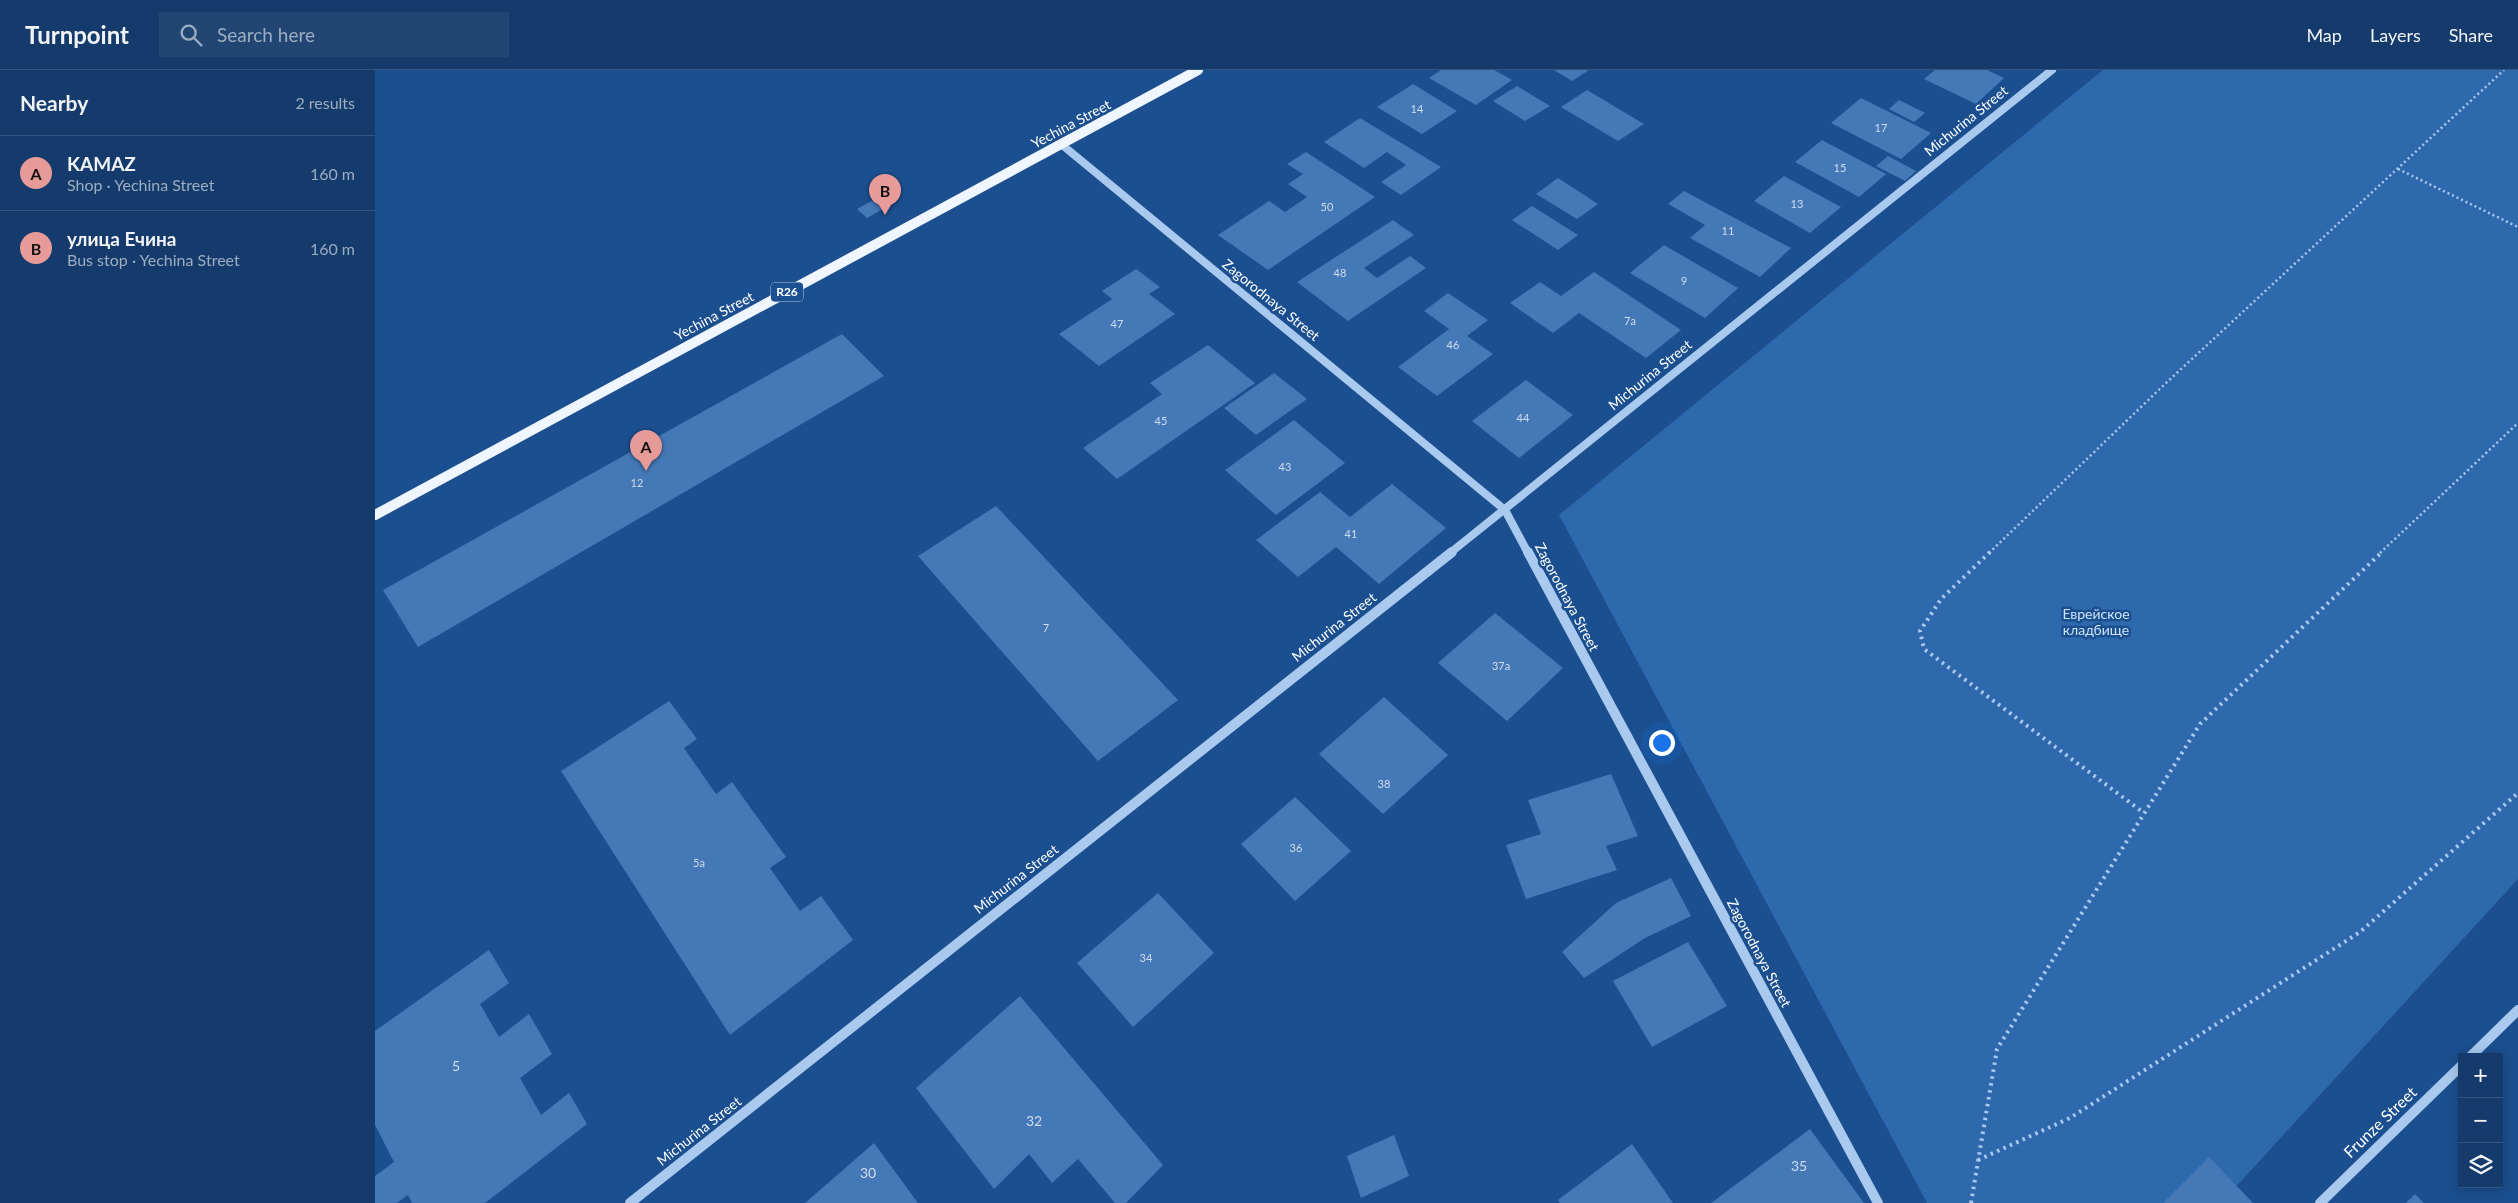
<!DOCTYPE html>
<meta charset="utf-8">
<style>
body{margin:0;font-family:Lato,sans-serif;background:#214673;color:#f1f3f6}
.controls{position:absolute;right:15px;bottom:15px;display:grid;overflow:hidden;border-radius:0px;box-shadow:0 2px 12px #0003}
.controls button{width:45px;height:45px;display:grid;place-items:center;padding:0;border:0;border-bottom:1px solid #33557e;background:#143b6b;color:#f1f3f6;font:25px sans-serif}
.you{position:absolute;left:1286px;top:672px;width:18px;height:18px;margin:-12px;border:4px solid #fff;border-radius:50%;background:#1a73e8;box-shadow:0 0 0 8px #1a73e833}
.badge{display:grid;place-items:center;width:32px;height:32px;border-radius:50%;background:#e69b98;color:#111;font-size:16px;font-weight:700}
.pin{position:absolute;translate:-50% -41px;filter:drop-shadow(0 1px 2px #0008)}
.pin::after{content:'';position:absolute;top:26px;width:18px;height:15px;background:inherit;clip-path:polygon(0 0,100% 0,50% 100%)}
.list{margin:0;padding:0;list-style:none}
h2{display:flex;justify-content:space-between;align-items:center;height:65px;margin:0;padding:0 20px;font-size:21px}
h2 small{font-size:16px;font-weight:400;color:#9dadc1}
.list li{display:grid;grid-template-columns:32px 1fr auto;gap:15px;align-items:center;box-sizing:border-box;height:75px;padding:0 20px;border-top:1px solid #33557e}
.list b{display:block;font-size:19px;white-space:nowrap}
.list p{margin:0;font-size:16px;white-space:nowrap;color:#9dadc1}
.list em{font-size:16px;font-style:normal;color:#9dadc1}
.icon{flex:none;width:28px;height:28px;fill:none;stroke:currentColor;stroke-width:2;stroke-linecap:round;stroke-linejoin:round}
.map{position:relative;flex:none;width:2143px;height:1133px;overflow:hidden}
header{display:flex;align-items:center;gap:30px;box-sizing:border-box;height:70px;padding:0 25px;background:#143b6b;border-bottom:1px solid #33557e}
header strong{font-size:24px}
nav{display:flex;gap:28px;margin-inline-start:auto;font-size:18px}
.search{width:350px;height:45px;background:#214673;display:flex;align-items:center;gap:12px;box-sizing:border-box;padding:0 18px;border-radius:0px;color:#9dadc1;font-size:19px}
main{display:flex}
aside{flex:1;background:#143b6b}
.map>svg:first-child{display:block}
.green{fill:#2e69ad}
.building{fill:#4478b7}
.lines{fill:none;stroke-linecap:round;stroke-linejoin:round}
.path-far1{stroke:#a9c9ee;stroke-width:2.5;stroke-dasharray:2 3;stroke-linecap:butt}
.path{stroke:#a9c9ee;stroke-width:4;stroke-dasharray:2.5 4.5;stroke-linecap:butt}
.minor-far1{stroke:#a9c9ee;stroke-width:8}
.minor{stroke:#a9c9ee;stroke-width:10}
.major{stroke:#f0f6ff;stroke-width:10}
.labels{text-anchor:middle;stroke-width:5;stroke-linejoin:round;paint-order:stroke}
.number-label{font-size:11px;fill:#d0dded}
.shield{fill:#1b4f8f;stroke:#bbcadd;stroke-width:1}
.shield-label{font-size:12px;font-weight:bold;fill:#fff}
.street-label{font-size:14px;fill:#fff;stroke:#1b4f8f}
.park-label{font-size:14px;fill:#cfe3fa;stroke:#1b4f8f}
.near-number-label{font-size:14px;fill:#d0dded}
.near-street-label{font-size:16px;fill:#fff;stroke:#1b4f8f}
</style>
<header>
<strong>Turnpoint</strong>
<div class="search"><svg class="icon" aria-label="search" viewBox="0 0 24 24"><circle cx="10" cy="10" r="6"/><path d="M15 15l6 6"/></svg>Search here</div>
<nav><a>Map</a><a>Layers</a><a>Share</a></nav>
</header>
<main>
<aside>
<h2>Nearby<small>2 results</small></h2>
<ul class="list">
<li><span class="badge">A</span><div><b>KAMAZ</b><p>Shop · Yechina Street</p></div><em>160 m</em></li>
<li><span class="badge">B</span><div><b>улица Ечина</b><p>Bus stop · Yechina Street</p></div><em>160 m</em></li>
</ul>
</aside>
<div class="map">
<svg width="2143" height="1133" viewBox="0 0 2143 1133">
<rect width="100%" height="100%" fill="#1b4f8f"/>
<path class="green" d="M1728,0H2143V809L1846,1133H1552L1184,445Z"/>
<path class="building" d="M1066,0H1119L1137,10L1101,35L1054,8Z
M1179,0H1214L1197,11Z
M1560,0H1612L1629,8L1601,34L1549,9Z
M1038,14L1082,41L1047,64L1002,37Z
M1142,16L1175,36L1150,51L1118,31Z
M1212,20L1269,54L1243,71L1186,37Z
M1486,28L1556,63L1526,89L1456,53Z
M1524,30L1550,43L1539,52L1514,39Z
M985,48L1066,97L1026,125L1006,112L1031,95L1012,82L989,98L949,72Z
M1447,70L1511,104L1484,127L1420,92Z
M931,82L1000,127L893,200L843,165L894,131L910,142L932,127L913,114L928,104L912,94Z
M1513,86L1541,101L1530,111L1501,96Z
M1409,106L1466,137L1435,163L1379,131Z
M1183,108L1223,134L1202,149L1161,124Z
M1309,121L1416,178L1385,207L1315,168L1330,155L1293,134Z
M507,125L517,134L492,148L482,139Z
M1157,136L1203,165L1183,180L1137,150Z
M1018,150L1039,165L989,198L1002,208L1035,186L1051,198L973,251L922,212Z
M1289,175L1363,218L1330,248L1255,203Z
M761,199L785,217L774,224L800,244L724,296L684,264L737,229L727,221Z
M1219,202L1306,260L1271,288L1204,243L1178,263L1135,233L1165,212L1186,226Z
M1073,223L1113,250L1092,266L1118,284L1062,326L1023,297L1074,259L1049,241Z
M467,264L509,306L43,577L8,520Z
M833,275L880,313L742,409L708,378L787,324L775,313Z
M899,303L932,329L881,365L849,338Z
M1151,310L1198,345L1144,388L1097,351Z
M919,350L970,393L901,445L850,400Z
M1017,414L1071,458L1004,514L961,477L923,507L881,470L945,422L975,447Z
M621,436L803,630L723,691L543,486Z
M1120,543L1188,598L1132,651L1063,593Z
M1009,627L1073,685L1008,744L944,684Z
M294,631L322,669L309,678L341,724L357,712L411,787L395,798L425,841L446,826L478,870L355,965L186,701Z
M1236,704L1263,766L1231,776L1242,800L1151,829L1131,775L1166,764L1153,730Z
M920,727L976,781L920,831L866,774Z
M1296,808L1316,846L1270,868L1209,908L1187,882L1241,833Z
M783,823L839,883L758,957L702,893Z
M1313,872L1352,936L1277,977L1238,911Z
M114,880L134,913L105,934L124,967L154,944L177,984L145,1008L166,1045L194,1023L212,1054L110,1133H37L33,1125L22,1133H0V1106L19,1092L0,1055V961Z
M645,926L788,1095L751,1133H740L703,1089L677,1113L654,1084L619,1119L541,1018Z
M1435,1059L1489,1133H1336Z
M1019,1065L1034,1106L986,1128L972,1086Z
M499,1073L543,1133H430Z
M1257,1074L1298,1133H1185L1183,1130Z
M1834,1087L1878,1133H1788Z
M2040,1124L2049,1133H2031Z"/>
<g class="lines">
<path class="path-far1" d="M2023,99L2143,157
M1614,483L1791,313L2129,0
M2005,483L2143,353"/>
<path class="path" d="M1615,482L1566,529L1545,561L1549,579L1769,743
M1603,1090L1695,1048L1985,862L2143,723
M1596,1133L1622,979L1825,654L2007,482"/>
<path class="minor-far1" d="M686,74L1130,440L1153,483
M1075,483L1677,0"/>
<path class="minor" d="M1153,482L1503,1133
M2095,987L2143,940
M255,1133L1077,482
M1945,1133L2087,995"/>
<path class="major" d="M0,445L823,0"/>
</g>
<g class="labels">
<g class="number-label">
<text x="1042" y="43">14</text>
<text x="1506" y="62">17</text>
<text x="1465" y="102">15</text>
<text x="1422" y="138">13</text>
<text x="952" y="141">50</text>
<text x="1353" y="165">11</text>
<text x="965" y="207">48</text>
<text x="1309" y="215">9</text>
<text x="1255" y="255">7а</text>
<text x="742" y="258">47</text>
<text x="1078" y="279">46</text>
<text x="1148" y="352">44</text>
<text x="786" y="355">45</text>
<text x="910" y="401">43</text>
<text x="262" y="417">12</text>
<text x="976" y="468">41</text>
<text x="671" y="562">7</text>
<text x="1126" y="600">37а</text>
<text x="1009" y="718">38</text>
<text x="921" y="782">36</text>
<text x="324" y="797">5а</text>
<text x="771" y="892">34</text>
</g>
<rect class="shield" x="396" y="212.5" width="32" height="19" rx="4"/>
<g class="shield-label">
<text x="412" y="226">R26</text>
</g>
<g class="street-label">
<text transform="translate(1591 51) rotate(-39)" y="5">Michurina Street</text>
<text transform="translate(696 54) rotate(-28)" y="5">Yechina Street</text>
<text transform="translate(896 230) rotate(39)" y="5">Zagorodnaya Street</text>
<text transform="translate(339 246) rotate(-28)" y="5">Yechina Street</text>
<text transform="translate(1275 305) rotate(-39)" y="5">Michurina Street</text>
<text transform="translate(1192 527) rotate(62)" y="5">Zagorodnaya Street</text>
<text transform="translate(959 557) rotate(-38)" y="5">Michurina Street</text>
<text transform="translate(641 809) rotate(-38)" y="5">Michurina Street</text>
<text transform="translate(1384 883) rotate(62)" y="5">Zagorodnaya Street</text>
<text transform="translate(324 1061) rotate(-38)" y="5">Michurina Street</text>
</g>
<g class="park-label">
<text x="1721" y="549">Еврейское<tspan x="1721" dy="16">кладбище</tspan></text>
</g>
<g class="near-number-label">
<text x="81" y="1001">5</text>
<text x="659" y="1056">32</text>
<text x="1424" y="1101">35</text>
<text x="493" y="1108">30</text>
</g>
<g class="near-street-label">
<text transform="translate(2005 1052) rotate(-44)" y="6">Frunze Street</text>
</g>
</g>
</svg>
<div class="controls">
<button>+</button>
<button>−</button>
<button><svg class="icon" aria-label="layers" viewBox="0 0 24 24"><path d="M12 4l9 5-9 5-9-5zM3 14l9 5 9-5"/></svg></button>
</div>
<div class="you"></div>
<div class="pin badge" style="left:271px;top:401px">A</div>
<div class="pin badge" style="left:510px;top:145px">B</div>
</div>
</main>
